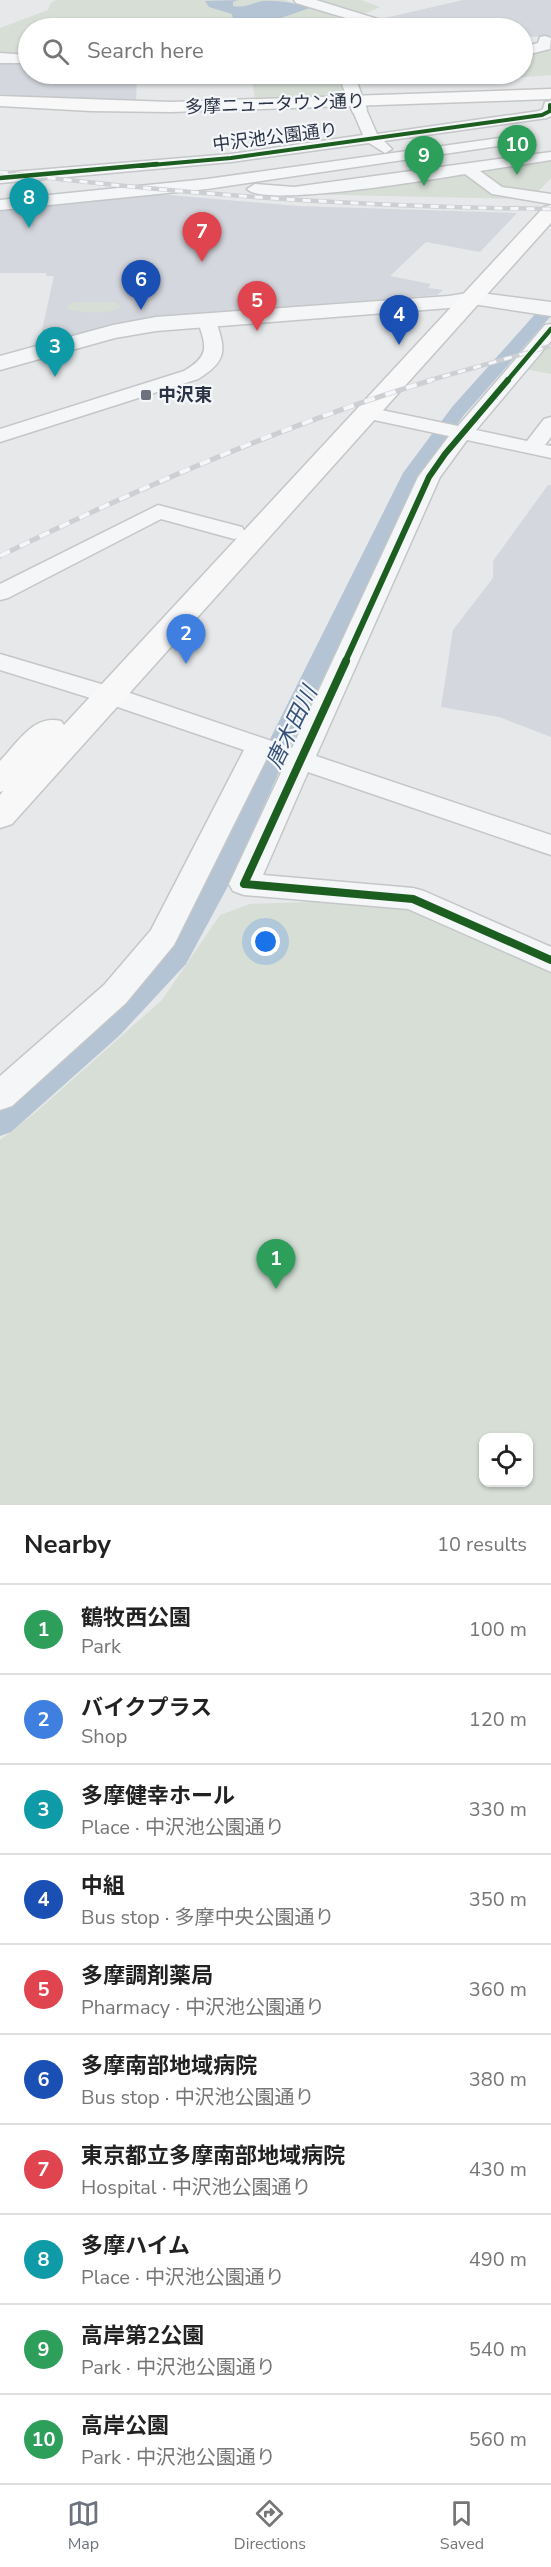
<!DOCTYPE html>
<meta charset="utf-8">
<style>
body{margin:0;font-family:"Nunito Sans","Noto Sans JP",sans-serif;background:#f6f6f6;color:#222}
.controls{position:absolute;right:18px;bottom:18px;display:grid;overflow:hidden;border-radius:12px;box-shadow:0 2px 4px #0004}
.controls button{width:54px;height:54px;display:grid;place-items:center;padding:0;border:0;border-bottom:2px solid #e0e0e0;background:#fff;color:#222;font:30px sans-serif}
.you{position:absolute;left:266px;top:942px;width:21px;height:21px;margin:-15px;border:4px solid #fff;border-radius:50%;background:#1a73e8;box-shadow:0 0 0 9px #1a73e833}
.badge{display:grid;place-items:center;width:39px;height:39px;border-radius:50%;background:#6c737f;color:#fff;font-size:20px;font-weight:700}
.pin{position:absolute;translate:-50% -50px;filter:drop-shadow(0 2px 3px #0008)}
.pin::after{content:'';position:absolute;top:32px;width:21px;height:18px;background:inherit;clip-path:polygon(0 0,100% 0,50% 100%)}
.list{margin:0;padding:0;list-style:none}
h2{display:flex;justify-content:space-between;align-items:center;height:78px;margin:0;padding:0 24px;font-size:26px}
h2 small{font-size:20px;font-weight:400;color:#767676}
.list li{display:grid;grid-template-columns:39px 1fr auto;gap:18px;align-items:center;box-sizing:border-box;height:90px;padding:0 24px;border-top:2px solid #e0e0e0}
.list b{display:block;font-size:22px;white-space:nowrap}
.list p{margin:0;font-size:20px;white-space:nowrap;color:#767676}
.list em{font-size:20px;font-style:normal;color:#767676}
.icon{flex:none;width:33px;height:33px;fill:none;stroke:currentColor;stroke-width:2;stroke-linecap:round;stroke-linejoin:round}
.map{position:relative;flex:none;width:551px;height:1505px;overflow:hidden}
.search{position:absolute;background:#fff;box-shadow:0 2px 4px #0004;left:18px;right:18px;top:18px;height:66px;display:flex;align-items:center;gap:15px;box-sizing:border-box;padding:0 21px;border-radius:33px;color:#767676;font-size:22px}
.sheet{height:978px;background:#fff}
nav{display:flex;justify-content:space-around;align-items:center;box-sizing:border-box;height:84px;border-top:2px solid #e0e0e0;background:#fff;font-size:16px;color:#767676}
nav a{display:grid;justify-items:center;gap:3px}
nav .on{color:#6c737f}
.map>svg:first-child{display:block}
.built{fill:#d4d7dd}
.green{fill:#d6ded6;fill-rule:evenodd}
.water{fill:#b4c4d5}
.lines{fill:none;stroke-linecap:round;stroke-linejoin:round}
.canal{fill:#b4c4d5;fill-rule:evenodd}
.minor-casing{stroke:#c4c6c8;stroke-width:3}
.tertiary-casing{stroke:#c4c6c8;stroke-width:3}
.secondary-casing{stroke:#c4c6c8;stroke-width:3}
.minor{fill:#f5f6f7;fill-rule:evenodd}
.tertiary{fill:#f5f6f7;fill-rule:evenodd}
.secondary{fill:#f8f8f8;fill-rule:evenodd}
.rail-far1-casing{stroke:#cecfd2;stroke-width:4.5}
.rail-casing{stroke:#cecfd2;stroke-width:5}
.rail-far1{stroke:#f4f6f9;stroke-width:3;stroke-dasharray:8;stroke-linecap:butt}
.rail{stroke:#f4f6f9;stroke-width:4;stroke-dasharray:11;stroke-linecap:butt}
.cycleway-far3-casing{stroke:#f4f6f9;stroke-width:5}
.cycleway-far2-casing{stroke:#f4f6f9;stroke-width:7}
.cycleway-far1-casing{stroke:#f4f6f9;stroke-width:9}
.cycleway-casing{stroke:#f4f6f9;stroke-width:12}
.cycleway-far3{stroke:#1b5e20;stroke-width:4}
.cycleway-far2{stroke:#1b5e20;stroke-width:4.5}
.cycleway-far1{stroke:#1b5e20;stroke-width:6}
.cycleway{stroke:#1b5e20;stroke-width:8}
.poi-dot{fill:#6c737f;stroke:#f4f6f9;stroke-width:2}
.labels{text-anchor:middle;stroke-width:4.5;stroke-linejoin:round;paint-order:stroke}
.far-street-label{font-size:18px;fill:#2b3445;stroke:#f4f6f9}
.far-poi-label{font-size:18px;font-weight:bold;fill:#2b3445;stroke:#f4f6f9;text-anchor:start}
.water-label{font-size:22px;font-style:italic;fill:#34527a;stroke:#f4f6f9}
</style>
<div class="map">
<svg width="551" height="1505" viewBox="0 0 551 1505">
<rect width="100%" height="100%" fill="#e6e8ea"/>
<path class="built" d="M463,0H551V36L523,37L522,28H413L381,19Z
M0,62H28V74H137L136,100H78L0,94Z
M146,193L298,206L517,213L480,252L426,242L390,276L431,284L428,288L443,290L437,295L159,317L103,328L52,342L41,335L54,276H46V273H0V208Z
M548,485H551V737L499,717L441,707L453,630L493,578V561Z"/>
<path class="green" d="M56,0H285L352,22V24L335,28H28V54L0,53V28L48,10L51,3Z
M319,0H361L380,7L364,14Z
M551,49V75L471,81L467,74H522L523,55Z
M251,74H339L346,92L338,97L255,99Z
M551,158V178L538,192L502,189L478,172L481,170Z
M457,173L468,174L526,199L298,194Z
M76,302H115L121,305L120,308C107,314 80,314 67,308L68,305Z
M551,339V374L525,369Z
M321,897L411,906L551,972V1505H0V1140L36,1112L162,1000L220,915L250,904L312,902ZM484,1438H528V1482H484Z"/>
<path class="water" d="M238,0L233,2V6C245,8 251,4 262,1C278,0 295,3 310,8C285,16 259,29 233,20L232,14L209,7L205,1Z"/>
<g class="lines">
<path class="canal" d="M551,301V316L464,415L421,474L292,743L228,886L186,964L119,1036L11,1132L0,1136V1105L99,1020L166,950L202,886L268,743L403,473L452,407L545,303Z"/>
<g class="minor-casing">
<path id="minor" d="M551,101V116L547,118L384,141L392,149L385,153L369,143L231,162L0,183V173L231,154L363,135L352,109L359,105L366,109L377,134L539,111L543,109L545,102Z
M521,135L526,136L528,139L526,142L207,189L0,210V200L207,179Z
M551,152V160L480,171L502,187L551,194V204L492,194L465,174C434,179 264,208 247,189L255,184L294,187Z
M206,314L212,315L215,319C226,349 228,361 198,379L0,442V429L184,371C211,355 206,346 197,319L200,315Z
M551,324V341L476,430L527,441L544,419L551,417V437L545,445L551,446V458L467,440L440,477L316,756L551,835V855L308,772L263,875L413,888L424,891L551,947V972L408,909L244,895L233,891L229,884L285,764L267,758L174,945L126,1003L12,1106L0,1110V1076L104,985L151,930L244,750L100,701L0,670V654L118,689L292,748L418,477L449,436L360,417L357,413L360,409L367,407L458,426L545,325Z
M158,505L242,527L245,532L242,537L234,539L161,519L8,598L0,600V584Z"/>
</g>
<g class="tertiary-casing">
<path id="tertiary" d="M294,0H316L397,25L399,28H379L296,3Z
M545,36L551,38L550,49L522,56V47L538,43L540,37Z
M0,53L28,55V63H0Z
M338,74H354L367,109L365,113H353Z
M473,292L551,302V316L473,304L449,308L156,331L115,338L0,370V356L113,325L156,317L449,296Z"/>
</g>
<g class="secondary-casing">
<path id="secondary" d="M551,89V99L171,112L91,111L0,106V96L171,102Z
M551,205V223L12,824L0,828V795L3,791L0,792V761C18,742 34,714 61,721L64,725L544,207Z"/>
</g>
<use href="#minor" class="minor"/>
<use href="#tertiary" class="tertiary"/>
<use href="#secondary" class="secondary"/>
<g class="rail-far1-casing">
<path id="rail-far1" d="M0,172C183,195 366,207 551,209
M427,381L551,346"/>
</g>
<g class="rail-casing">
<path id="rail" d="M0,556C140,487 283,425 432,380"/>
</g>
<use href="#rail-far1" class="rail-far1"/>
<use href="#rail" class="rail"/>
<g class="cycleway-far3-casing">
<path id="cycleway-far3" d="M140,166L231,158L542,115L550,111V105"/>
</g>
<g class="cycleway-far2-casing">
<path id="cycleway-far2" d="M0,178L157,164
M507,381L551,329"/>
</g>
<g class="cycleway-far1-casing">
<path id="cycleway-far1" d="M345,662L429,477L445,454L508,380"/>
</g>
<g class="cycleway-casing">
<path id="cycleway" d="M346,661L244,884L413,899L551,960"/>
</g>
<use href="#cycleway-far3" class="cycleway-far3"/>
<use href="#cycleway-far2" class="cycleway-far2"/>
<use href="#cycleway-far1" class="cycleway-far1"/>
<use href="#cycleway" class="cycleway"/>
</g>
<rect class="poi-dot" x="140" y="389" width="12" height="12" rx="3"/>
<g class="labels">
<g class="far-street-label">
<text transform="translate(275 104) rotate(-2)" y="6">多摩ニュータウン通り</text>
<text transform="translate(275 137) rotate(-7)" y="6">中沢池公園通り</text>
</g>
<g class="far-poi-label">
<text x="158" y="401">中沢東</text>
</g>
<g class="water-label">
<text transform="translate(291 727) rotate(-64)" y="8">唐木田川</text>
</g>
</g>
</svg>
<div class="controls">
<button><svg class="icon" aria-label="locate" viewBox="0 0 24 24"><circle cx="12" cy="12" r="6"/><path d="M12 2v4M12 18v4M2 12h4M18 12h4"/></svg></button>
</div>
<div class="you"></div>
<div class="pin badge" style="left:276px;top:1289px;background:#2e9e5b">1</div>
<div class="pin badge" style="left:186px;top:664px;background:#3f7fe0">2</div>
<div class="pin badge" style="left:55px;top:377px;background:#0f9aa8">3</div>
<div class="pin badge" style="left:399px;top:345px;background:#1a4fb4">4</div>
<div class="pin badge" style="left:257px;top:331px;background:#e0444e">5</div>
<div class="pin badge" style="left:141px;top:310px;background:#1a4fb4">6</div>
<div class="pin badge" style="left:202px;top:262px;background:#e0444e">7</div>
<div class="pin badge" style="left:29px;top:228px;background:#0f9aa8">8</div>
<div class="pin badge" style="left:424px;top:186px;background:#2e9e5b">9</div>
<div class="pin badge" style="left:517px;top:175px;background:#2e9e5b">10</div>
<div class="search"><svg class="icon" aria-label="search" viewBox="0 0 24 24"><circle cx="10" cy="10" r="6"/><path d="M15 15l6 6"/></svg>Search here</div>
</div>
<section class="sheet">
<h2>Nearby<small>10 results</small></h2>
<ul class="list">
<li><span class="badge" style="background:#2e9e5b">1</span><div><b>鶴牧西公園</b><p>Park</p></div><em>100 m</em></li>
<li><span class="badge" style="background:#3f7fe0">2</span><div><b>バイクプラス</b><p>Shop</p></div><em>120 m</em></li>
<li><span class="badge" style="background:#0f9aa8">3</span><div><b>多摩健幸ホール</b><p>Place · 中沢池公園通り</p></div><em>330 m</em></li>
<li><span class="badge" style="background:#1a4fb4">4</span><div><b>中組</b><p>Bus stop · 多摩中央公園通り</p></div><em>350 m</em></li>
<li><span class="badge" style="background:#e0444e">5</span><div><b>多摩調剤薬局</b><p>Pharmacy · 中沢池公園通り</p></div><em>360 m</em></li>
<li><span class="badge" style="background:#1a4fb4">6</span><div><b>多摩南部地域病院</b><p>Bus stop · 中沢池公園通り</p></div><em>380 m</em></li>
<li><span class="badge" style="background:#e0444e">7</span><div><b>東京都立多摩南部地域病院</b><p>Hospital · 中沢池公園通り</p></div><em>430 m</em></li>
<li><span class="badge" style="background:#0f9aa8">8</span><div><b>多摩ハイム</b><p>Place · 中沢池公園通り</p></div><em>490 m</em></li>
<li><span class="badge" style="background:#2e9e5b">9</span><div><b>高岸第2公園</b><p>Park · 中沢池公園通り</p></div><em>540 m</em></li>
<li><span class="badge" style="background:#2e9e5b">10</span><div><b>高岸公園</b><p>Park · 中沢池公園通り</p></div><em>560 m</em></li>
</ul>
</section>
<nav>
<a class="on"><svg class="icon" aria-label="map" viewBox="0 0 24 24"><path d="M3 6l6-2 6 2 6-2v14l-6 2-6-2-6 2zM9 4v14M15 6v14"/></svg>Map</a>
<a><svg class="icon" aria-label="directions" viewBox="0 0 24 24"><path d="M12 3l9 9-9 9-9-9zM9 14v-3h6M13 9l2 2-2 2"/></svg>Directions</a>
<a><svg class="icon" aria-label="saved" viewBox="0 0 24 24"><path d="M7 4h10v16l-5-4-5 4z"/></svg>Saved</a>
</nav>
